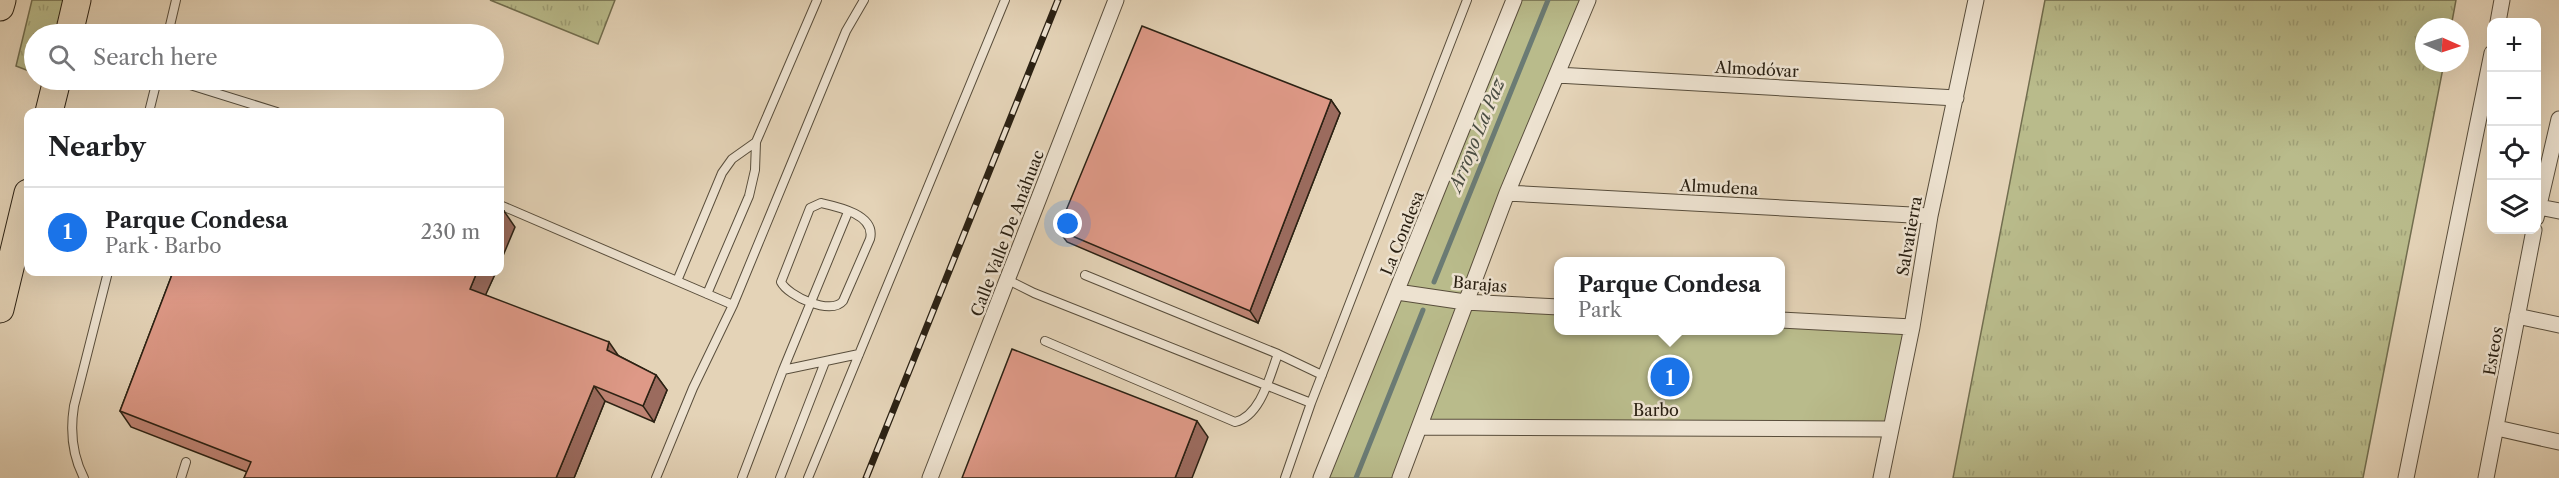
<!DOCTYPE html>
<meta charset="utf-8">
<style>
body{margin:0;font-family:"Libre Caslon Text",serif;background:#f2f2f2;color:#202124}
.controls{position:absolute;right:18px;top:18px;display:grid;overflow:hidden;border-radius:12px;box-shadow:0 6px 24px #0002}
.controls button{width:54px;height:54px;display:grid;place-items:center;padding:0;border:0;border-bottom:2px solid #e0e0e0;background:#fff;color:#202124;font:30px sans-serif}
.compass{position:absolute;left:2415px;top:18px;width:54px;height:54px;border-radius:50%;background:#fff;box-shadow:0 6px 24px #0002;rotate:93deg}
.you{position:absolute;left:1068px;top:224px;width:21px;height:21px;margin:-15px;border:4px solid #fff;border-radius:50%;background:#1a73e8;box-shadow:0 0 0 9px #1a73e833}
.badge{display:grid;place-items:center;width:39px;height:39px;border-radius:50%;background:#1a73e8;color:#fff;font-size:20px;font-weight:700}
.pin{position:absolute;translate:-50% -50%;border:3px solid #fff;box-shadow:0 2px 6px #0006}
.popup{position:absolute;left:1554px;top:257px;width:231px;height:78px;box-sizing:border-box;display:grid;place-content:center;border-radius:12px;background:#fff;filter:drop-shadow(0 2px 4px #0005);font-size:20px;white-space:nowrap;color:#757577}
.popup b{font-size:22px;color:#202124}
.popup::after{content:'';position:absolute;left:50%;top:100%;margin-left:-12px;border:12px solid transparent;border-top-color:#fff}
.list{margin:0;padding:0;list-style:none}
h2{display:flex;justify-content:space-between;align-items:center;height:78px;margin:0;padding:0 24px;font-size:26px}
h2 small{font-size:20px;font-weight:400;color:#757577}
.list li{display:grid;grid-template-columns:39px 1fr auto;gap:18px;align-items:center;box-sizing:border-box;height:90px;padding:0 24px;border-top:2px solid #e0e0e0}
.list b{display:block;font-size:22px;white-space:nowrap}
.list p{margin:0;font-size:20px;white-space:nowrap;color:#757577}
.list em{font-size:20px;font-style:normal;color:#757577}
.icon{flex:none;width:33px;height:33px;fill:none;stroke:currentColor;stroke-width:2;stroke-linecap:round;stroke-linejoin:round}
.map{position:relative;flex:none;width:2559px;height:478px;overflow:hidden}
.search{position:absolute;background:#fff;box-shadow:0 6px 24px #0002;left:24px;top:24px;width:480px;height:66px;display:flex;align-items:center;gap:15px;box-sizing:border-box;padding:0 21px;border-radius:33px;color:#757577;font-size:22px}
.panel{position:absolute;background:#fff;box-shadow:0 6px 24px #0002;left:24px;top:108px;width:480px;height:168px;border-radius:12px}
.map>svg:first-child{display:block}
.grass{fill:url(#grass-tufts);stroke:#726e4f;stroke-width:1.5}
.park{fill:#b9bb8b;stroke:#726e4f;stroke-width:1.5}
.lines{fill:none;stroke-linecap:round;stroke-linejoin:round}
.stream{stroke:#6b7b74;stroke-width:5}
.lane-casing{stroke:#594e3c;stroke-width:10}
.street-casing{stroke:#594e3c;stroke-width:17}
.highway-casing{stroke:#2b2113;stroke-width:29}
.lane{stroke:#ede2d0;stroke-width:8}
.street{stroke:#ede2d0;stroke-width:15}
.highway{stroke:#e4d3b7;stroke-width:27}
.rail-casing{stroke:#2b2113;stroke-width:7}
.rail{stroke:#ede2d0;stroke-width:4.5;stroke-dasharray:14;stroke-linecap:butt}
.wall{fill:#bf8474;stroke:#2b2113;stroke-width:1.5}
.shaded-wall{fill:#9b6b5e;stroke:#2b2113;stroke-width:1.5}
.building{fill:#de9987;stroke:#2b2113;stroke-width:1.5}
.labels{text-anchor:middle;stroke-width:5;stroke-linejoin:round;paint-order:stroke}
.street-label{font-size:16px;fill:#2b2113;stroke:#ede2d0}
.water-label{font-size:18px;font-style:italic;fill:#4b4e43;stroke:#ede2d0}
</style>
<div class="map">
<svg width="2559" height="478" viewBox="0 0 2559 478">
<defs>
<pattern id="grass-tufts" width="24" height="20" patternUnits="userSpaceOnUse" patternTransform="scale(1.5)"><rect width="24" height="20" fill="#b9bb8b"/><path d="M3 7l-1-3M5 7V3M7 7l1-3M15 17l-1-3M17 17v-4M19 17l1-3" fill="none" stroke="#9fa077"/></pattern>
</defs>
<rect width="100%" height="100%" fill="#e4d3b7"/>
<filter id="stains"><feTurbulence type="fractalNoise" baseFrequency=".00333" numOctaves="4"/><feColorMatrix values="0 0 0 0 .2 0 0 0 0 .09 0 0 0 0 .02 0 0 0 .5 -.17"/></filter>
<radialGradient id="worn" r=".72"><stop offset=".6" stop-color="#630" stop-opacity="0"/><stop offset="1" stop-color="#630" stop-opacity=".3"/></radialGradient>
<path class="grass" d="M32,0H72L63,34H34V73L16,66Z
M490,0H615L598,44Z
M2045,0H2456L2451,27H2424V63H2444L2363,478H1953Z"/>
<path class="park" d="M1514,0H1587L1465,301L1559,307V330H1781V320L1912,327L1891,429L1421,427L1400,478H1321Z"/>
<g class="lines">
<path class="stream" d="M1434,282L1548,0
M1356,478L1423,310"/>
<g class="lane-casing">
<path id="lane" d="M168,34L176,0
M174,80L277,112
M149,112L157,80
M821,203C839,207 876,215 870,239L843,301C831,316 788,296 781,282L810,208Z
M500,205L733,305
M1085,275L1278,354L1322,375
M1008,280L1034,293L1311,403L1285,478
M677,281L722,173L732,159L756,142
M707,294L749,196L755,170L756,142L817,0
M1045,341L1235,422C1261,416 1270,375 1278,354
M783,370L848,212
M1311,403L1467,0
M84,478C72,455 70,431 74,406L108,272
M181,478L186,462
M656,478L693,388L733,305L846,31L864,0
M742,478L783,370L859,354
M780,478L825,362
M808,478L1005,0"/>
</g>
<g class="street-casing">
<path id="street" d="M2498,22L2502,0
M1557,75L1956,98
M1507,193L1930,216
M2539,207L2559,211
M2536,218L2559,119
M1397,292L1465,302L1559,307
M2517,316L2559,325
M1781,320L1912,327
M1420,427L1891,429
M2497,428L2559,442
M930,478L1116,0
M1321,478L1514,0
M1400,478L1507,193L1588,0
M1881,478L1912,327L1930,216L1976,0
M2406,478L2492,53
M2486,478L2534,230"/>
</g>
<g class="highway-casing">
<path id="highway" d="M0,7L2,0
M69,34L77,0
M49,112L57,80
M0,309L28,193"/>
</g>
<use href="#lane" class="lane"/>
<use href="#street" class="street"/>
<use href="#highway" class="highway"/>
<g class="rail-casing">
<path id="rail" d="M866,478L1058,0"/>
</g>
<use href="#rail" class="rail"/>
</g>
<path class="wall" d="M1331,100L1340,113L1258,323L1067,242L1058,230Z
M173,272H496L485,295L619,356L656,375L667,390L654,422L605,401L574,478H244L247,472L131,427L120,411Z"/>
<path class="shaded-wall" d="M1331,100L1340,113L1258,323L1250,311Z
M504,211L515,227L500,263V221Z
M477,272H496L481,305L470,289Z
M609,342L620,358L607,350Z
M656,375L667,390L654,422L643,406Z
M594,386L605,401L574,478H556Z
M1197,421L1208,437L1192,478H1175Z"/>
<path class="building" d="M1142,26L1331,100L1250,311L1058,230Z
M500,210L504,211L500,221Z
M173,272H477L470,289L609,342L607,350L656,375L643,406L594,386L556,478H244L251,462L120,411Z
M1012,349L1197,421L1175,478H962Z"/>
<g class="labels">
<g class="street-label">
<text transform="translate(1757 69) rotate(3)" y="6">Almodóvar</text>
<text transform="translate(1719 187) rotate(3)" y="6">Almudena</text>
<text transform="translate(1007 233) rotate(-69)" y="6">Calle Valle De Anáhuac</text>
<text transform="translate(1402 233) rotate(-68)" y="6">La Condesa</text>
<text transform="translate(1909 236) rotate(-80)" y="6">Salvatierra</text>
<text transform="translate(1480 284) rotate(5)" y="6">Barajas</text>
<text transform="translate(2493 351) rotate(-80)" y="6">Esteos</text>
<text x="1656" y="416">Barbo</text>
</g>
<g class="water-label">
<text transform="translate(1477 135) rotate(-68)" y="6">Arroyo La Paz</text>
</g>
</g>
<rect width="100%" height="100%" filter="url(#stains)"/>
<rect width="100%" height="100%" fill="url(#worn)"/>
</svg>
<div class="controls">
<button>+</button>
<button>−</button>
<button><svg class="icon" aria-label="locate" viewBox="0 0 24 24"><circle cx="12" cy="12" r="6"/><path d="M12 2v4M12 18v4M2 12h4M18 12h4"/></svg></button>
<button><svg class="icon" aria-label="layers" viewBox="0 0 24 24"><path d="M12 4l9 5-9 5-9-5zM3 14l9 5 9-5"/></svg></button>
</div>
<svg class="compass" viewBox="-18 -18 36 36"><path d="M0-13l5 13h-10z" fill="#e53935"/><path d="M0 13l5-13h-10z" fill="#757577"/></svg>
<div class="you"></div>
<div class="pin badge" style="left:1670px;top:377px">1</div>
<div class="popup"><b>Parque Condesa</b>Park</div>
<div class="search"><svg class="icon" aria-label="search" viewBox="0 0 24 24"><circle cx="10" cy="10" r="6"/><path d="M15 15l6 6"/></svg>Search here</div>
<section class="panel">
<h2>Nearby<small></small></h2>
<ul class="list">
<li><span class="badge">1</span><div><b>Parque Condesa</b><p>Park · Barbo</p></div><em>230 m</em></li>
</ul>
</section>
</div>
